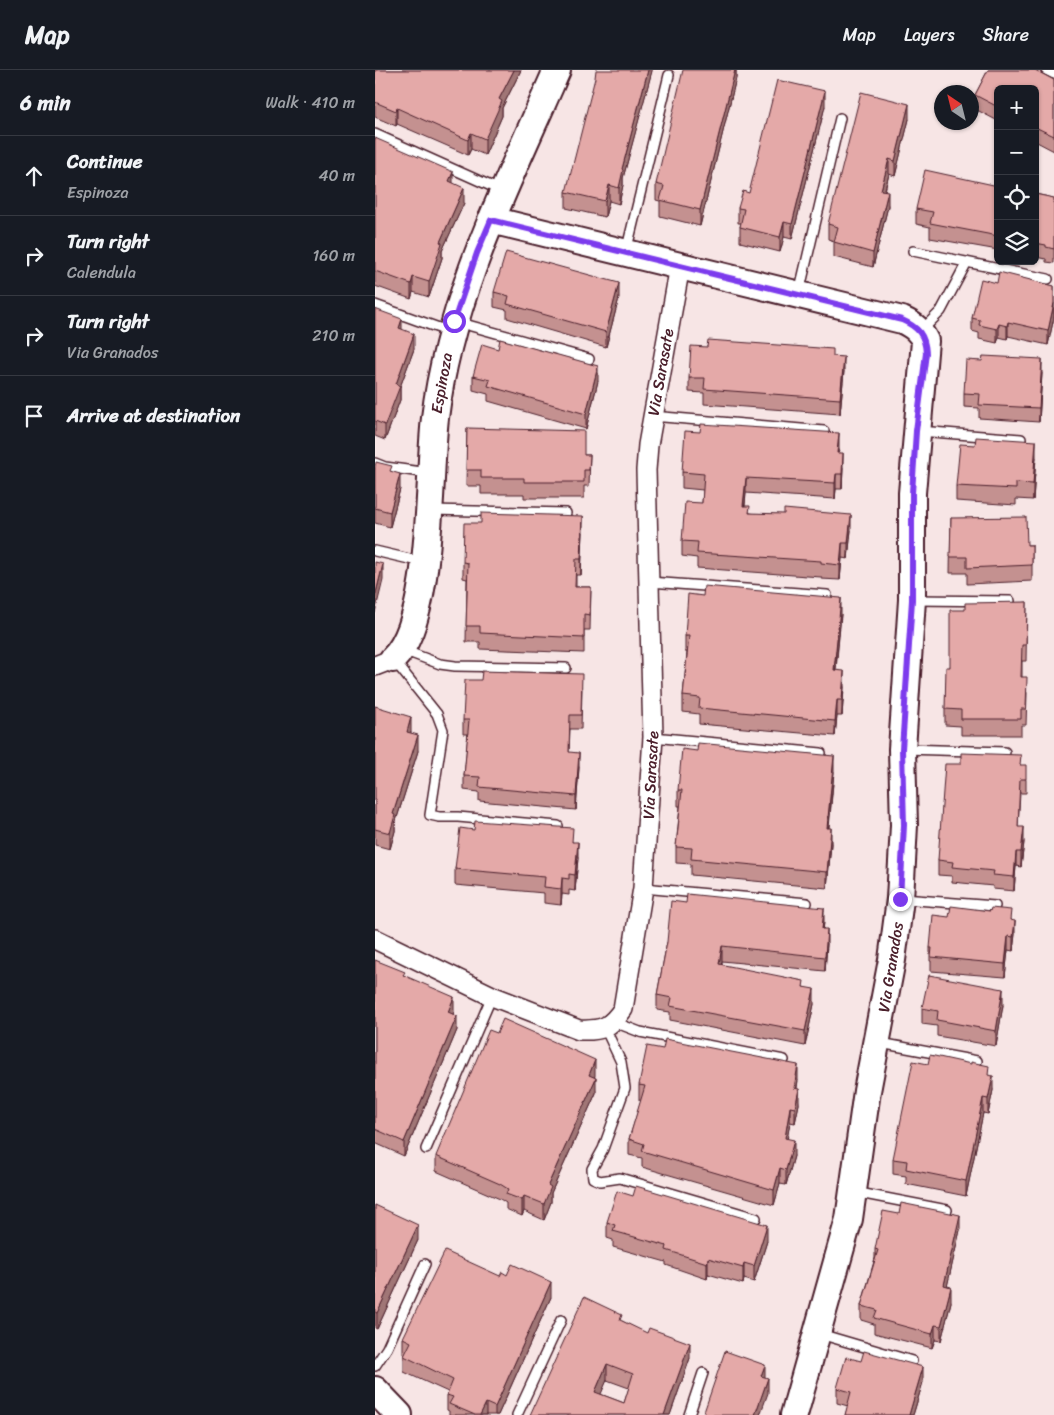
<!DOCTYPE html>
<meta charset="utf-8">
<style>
body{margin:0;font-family:Sriracha,sans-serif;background:#20242c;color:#f1f3f6}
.controls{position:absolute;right:15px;top:15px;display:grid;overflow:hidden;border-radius:8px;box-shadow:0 1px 4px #0004}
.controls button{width:45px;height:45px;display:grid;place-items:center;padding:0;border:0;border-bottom:1px solid #363941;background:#171b24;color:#f1f3f6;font:25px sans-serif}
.compass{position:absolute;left:559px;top:15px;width:45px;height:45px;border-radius:50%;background:#171b24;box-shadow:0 1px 4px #0004;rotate:325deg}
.stop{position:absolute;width:15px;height:15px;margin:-11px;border:4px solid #7c3aed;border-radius:50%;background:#fff}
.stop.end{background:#7c3aed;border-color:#fff;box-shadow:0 1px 5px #0008}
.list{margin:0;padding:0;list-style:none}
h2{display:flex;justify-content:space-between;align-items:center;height:65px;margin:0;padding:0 20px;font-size:21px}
h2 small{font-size:16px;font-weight:400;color:#9ea1a6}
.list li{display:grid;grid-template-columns:32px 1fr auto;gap:15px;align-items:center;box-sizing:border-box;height:80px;padding:0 20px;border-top:1px solid #363941}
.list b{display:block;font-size:19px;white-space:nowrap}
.list p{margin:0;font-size:16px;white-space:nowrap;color:#9ea1a6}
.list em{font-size:16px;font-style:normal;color:#9ea1a6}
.icon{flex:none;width:28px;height:28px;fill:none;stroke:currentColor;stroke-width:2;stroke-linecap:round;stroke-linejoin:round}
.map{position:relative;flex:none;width:679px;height:1345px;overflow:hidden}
header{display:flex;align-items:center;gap:30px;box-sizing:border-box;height:70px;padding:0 25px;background:#171b24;border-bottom:1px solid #363941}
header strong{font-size:24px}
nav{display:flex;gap:28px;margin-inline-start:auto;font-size:18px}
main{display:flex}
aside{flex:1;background:#171b24}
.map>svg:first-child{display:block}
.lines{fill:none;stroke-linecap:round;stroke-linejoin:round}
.lane-casing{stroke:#4a1f2b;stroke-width:12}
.street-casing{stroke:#4a1f2b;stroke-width:22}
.secondary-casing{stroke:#4a1f2b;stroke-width:30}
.lane{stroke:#fff;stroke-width:9}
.street{stroke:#fff;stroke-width:19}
.secondary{stroke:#fff;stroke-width:26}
.wall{fill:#c49190;stroke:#4a1f2b;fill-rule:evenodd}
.shaded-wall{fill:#a07676;stroke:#4a1f2b}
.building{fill:#e4a9a8;stroke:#4a1f2b;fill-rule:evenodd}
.route{stroke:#7c3aed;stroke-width:6}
.labels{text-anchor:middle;stroke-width:4.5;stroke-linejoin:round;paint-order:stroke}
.street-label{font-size:16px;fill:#4a1f2b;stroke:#fff}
</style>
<header>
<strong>Map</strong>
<nav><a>Map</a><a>Layers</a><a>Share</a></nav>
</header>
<main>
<aside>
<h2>6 min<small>Walk · 410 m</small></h2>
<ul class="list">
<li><svg class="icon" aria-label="ahead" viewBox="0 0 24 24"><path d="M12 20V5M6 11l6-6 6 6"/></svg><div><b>Continue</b><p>Espinoza</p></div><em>40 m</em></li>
<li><svg class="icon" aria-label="right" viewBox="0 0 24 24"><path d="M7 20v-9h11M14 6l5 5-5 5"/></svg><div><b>Turn right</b><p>Calendula</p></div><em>160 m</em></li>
<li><svg class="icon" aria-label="right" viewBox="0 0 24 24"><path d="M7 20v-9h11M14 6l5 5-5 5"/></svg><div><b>Turn right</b><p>Via Granados</p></div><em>210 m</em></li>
<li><svg class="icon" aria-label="arrive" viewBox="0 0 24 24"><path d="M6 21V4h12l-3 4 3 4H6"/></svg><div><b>Arrive at destination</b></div></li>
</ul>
</aside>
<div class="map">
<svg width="679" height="1345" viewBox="0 0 679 1345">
<rect width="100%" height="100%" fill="#f7e5e5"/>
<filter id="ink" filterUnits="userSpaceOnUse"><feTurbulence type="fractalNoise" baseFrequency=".02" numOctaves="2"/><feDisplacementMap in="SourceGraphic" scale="10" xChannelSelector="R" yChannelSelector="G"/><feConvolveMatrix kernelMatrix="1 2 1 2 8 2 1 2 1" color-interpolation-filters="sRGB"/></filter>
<g filter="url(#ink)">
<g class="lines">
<g class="lane-casing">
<path id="lane" d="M671,0L679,4
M0,64L127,121
M538,181L673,209
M251,182L294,5
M424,223L465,48
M0,235L75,262
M82,252L214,289
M546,261L566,241L592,192
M277,346L449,361
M544,361L646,369
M0,393L10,397L54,403
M57,440L191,443
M0,481L47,492
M275,512L452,525
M540,530L635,531
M28,580L65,594L80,596L191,598
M18,589L62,644L68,660L55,745L64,747H83L183,756
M278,667L446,683
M530,679L630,682
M268,818L432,833
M528,829L620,836
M239,952L265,962L409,990
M230,958L246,992L250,1018L228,1079L217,1099L218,1108L225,1111L245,1108L381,1148
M505,973L602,991
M51,1079L117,926
M479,1122L572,1140
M445,1264L537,1291
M0,1296L12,1278L50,1194
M142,1345L186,1250
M314,1345L328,1303"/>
</g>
<g class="street-casing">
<path id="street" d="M0,596L18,589
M0,869L117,926L204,960C227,961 235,958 248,939L268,818L278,667L271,400L273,375L305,196"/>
</g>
<g class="secondary-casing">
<path id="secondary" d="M116,150L527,250C538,255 545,260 550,271L537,423V530L527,679L529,755L525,829L517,890L492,1021L474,1149L419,1345
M18,589C59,550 53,405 60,348C75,224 133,113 182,0
M0,1320L24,1345"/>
</g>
<use href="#lane" class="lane"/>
<use href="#street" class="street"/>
<use href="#secondary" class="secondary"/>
</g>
<path class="wall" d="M0,0H146L127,38V46L110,85L96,79L93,85L22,54L21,56L0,47Z
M277,0L248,108V115L244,134L234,131L230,147L191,138V122Z
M361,0V8L325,156L285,146V131L281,130V114Z
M613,0H660L679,10V81L660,71V19H623V51L600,39V25Z
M450,36L417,169L409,167L405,182L365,172V157L366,153H363V138L374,123Z
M534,49L520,106L514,104L510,121L513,136L498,197L459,187V171L453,169V154Z
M0,68L78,113L89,133L67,181V188L54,227L38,222L36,229L0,216Z
M623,116V180L555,168V157L541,154V139Z
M660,124L679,128V193L671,192V189L660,187Z
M622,213L679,216V247L673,275L633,266L632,269L624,267L622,273L604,269V263L597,261V248Z
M119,222L244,228L231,277L132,248V240L119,237Z
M0,239L27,260L39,279L25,317V330L10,370L0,366Z
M458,286L469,301L465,344L329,334V323L314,322V308Z
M667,303L664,352L604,348V338L589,337V323Z
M98,306L223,311L211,359L113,331V324L98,320Z
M92,358L209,385H215L214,416H209V428H149V424H106V416H91Z
M464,379L463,383L468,398L467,419H461L460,429L371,423L370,436L375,443L476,460L473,489L467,488L465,510L446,509V507L322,498V488L307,486V471L327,433L328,420L307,418V402Z
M661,387L658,430L641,429V435L581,431V416Z
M0,397L17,402L25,419L15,457L0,453Z
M576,448L652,475H657V511L592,514V503H575Z
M208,462L206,505H201V517H216L215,560H209V583L105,579V572H91L92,509L88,508V492Z
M652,532L651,591H647V607L652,623L651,655H646V665H586V656L570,655V639L575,597L590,540Z
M466,544L461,600L469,617L467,646H462L460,666L324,654V644L308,642V626L312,582H310V566Z
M207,618L206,659H195L194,682L204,697L201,740L104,731V722L89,720V706L93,664H88V650Z
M0,636L36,663L43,681L20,754V761L15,779L0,775Z
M586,694L646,695L651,710V723H645L643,757L649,772L646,797L641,796L639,821L618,819V816L577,812V806L563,805V790Z
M459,702L454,758L456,774L452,818L316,805V794L301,793V777L305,736H303V720Z
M99,760L198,772L203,788L200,821L194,820V825L187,824L186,835L169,833V823L80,815V799Z
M574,847L636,850L640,864L638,881L633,880L630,907L556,901V891H555V878Z
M449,852L448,859L452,874L450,901L347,891V895L429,917L439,934L430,976L295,950V942L282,940V925L292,872Z
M0,890L30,906L79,942L78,944L82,960L29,1086L0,1073Z
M628,935L621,976L562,966V956L547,954V938Z
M614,1005L618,1020L613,1044L608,1043L591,1126L531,1114V1106L518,1104V1089Z
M220,1006L219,1007L221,1023L176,1123V1132L169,1150L149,1141L147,1146L131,1139V1133L125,1129L61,1101V1086Z
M423,1010L422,1018L424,1034L420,1053L415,1052L412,1068L419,1086L411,1115L405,1114L399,1135L267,1097V1088L254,1085V1069L266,1031L264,1030V1015Z
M0,1135L43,1170L2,1259L0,1258Z
M232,1152L392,1171L379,1212L369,1209L368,1214L333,1204L332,1209L291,1195V1192L238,1177V1170L232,1168Z
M585,1160L572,1216L576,1232L566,1271L560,1270L557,1278L499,1263V1254L486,1250V1236L500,1188V1179Z
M125,1206L176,1227L123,1345H74V1341L72,1340V1325L73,1322L29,1302V1286L30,1285L28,1284V1268Z
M247,1251L315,1288L295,1345H155ZM232,1310L254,1318L249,1333L225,1324Z
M548,1312L538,1345H470L473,1336L462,1333V1318Z"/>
<path class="shaded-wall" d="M139,0H146L127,38V46L110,85V69L124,29Z
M273,0H277V1L248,108V115L244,134V118L247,99Z
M360,0H361V8L325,156V140Z
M450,21V36L417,169V154Z
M534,34V49L520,106V91Z
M22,38V54L21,56V41Z
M96,63V79L93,85V70Z
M514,89V104L506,134V120Z
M78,102V117L74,111Z
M234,115V131L230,147V131Z
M89,118V133L67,181V188L54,227V212L65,172Z
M513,121V136L498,197V183Z
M409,152V167L405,182V167Z
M38,207V222L36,229V214Z
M244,213V228L231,277V262Z
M679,233V247L673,275V261Z
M27,249V264L24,258Z
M633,252V266L632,269V256Z
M624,254V267L622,273V259Z
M39,264V279L25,317V330L10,370V355L21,314Z
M469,287V301L465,344V329Z
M667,289V303L664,352V338Z
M223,296V311L211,359V344Z
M464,363V379L462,398V383Z
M661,371V387L658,430V414Z
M468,383V398L467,419V404Z
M25,404V419L15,457V442Z
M461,404V419L460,429V413Z
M371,408V423L368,451V436Z
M476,445V460L473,489V473Z
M208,446V462L206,505V489Z
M467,473V488L465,510V495Z
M8,494V510L0,543V527Z
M466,528V544L459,616V600Z
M469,601V617L467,646V630Z
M462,630V646L460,666V651Z
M36,647V663L32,678V662Z
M43,665V681L20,754V761L15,779V763L18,744Z
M204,683V697L201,740V726Z
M459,686V702L452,774V758Z
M649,757V772L646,797V782Z
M456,758V774L452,818V802Z
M203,772V788L200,821V805Z
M641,782V796L639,821V807Z
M187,808V824L186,835V819Z
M449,838V852L447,873V859Z
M640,851V864L638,881V867Z
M452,859V874L450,901V887Z
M633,866V880L630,907V894Z
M347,876V891L344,909V894Z
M439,919V934L430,976V961Z
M628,919V935L621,976V961Z
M79,927V942L73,956V942Z
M82,946V960L29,1086V1072Z
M220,990V1006L214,1020V1005Z
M423,995V1010L419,1033V1018Z
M618,1006V1020L613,1044V1029Z
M221,1008V1023L176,1123V1132L169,1150V1134L173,1115Z
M424,1019V1034L420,1053V1038Z
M608,1028V1043L591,1126V1111Z
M415,1037V1052L410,1083V1068Z
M419,1070V1086L411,1115V1100Z
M405,1098V1114L399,1135V1120Z
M149,1126V1141L147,1146V1130Z
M585,1145V1160L569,1230V1215Z
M43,1155V1170L2,1259V1243Z
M392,1155V1171L379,1212V1196Z
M333,1188V1204L332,1209V1193Z
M369,1193V1209L368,1214V1198Z
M176,1212V1227L123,1345H120V1337Z
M576,1217V1232L566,1271V1256Z
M560,1255V1270L557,1278V1264Z
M315,1273V1288L295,1345H289Z
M232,1294V1310L220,1338V1322Z
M390,1295V1309L386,1306Z
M548,1297V1312L538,1345H534Z
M393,1308V1323L385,1345H380Z
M111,1333V1345H105Z"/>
<path class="building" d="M0,0H139L124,29L127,31L110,69L96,63L93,70L22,38L21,41L0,32Z
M221,0H273L247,99L248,100L244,118L234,115L230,131L191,122L220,8Z
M308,0H360L325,140L285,130L289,116L281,114Z
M613,0H660L679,10V66L660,57V19H623V37L600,25Z
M402,10L450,21L417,154L409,152L405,167L365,157L369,139L363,138L368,121L374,123Z
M486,22L534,34L520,91L514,89L506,120L513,121L498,183L459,172L463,157L453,154Z
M0,68L78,102L74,111L89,118L65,172L67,173L54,212L38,207L36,214L0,201Z
M550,100L623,116V166L555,153L558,142L541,139Z
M660,124L679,128V179L671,177V175L660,173Z
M131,182L244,213L231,262L132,234L134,226L119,222Z
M624,202L679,216V233L673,261L633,252L632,256L624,254L622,259L604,255L605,250L597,248L606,209L622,213Z
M0,239L27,249L24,258L39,264L21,314L25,316L10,355L0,351Z
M125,269L223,296L211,344L113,316L115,310L98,306L107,274L123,279Z
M333,270L458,279V286L469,287L465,329L329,319L330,308H314L316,276L332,277Z
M608,286L667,289L664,338L604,335L605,324L589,323L591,290L607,291Z
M326,354L464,363L462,383H468L467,404H461L460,413L371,408L368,436H375L374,443L409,444V439L476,445L473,473H467L465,495L446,493V491L322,483L323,472L307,471L310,432L327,433L329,404L307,402L310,361L325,362Z
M92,358L209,361V385H215L214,400H209V412H149V408H106V400H91Z
M601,367L661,371L658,414L641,413V419L581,416L585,374L600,375Z
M1,392L17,396L15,401L25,404L15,442L0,438V397Z
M106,443L208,446L206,489H201L200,517H216L215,545L209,544V568L105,563V556H91L93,493L88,492L89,453H106Z
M651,447L652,475H657V495L592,498V487H575L576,448Z
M0,492L8,494L0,527Z
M329,516L466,528L459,600L469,601L467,630H462L460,651L324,638L325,628L308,626L314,566H310L313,524L328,526Z
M652,532L651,575H647L646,607H652L651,639H646V649H586V640L570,639L571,597H575V540H590V533Z
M107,601L207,604L206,645H195L194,682L204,683L201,726L104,717L105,707L89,706L94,650H88L90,610H106Z
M0,636L36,647L32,662L43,665L18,744L20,745L15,763L0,759Z
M323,673L459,686L452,758H456L452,802L316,789L317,778L301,777L307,720H303L307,679L322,681Z
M586,683L646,685L645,695H651V709H645L643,757H649L646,782H641L639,807L618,805L619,801L577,797L578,792L563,790L570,694H586Z
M100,751L198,758L197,772H203L200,805L194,804V809L187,808L186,819L169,817L170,807L80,799L85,758L99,760Z
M312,824L449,838L447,859H452L450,887L347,876L344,894L429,911L428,917L439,919L430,961L295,936L297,928L282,925L292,872L296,831L311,833Z
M576,836L615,841L616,838L636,840L635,850L640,851L638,867L633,866L630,894L556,887L557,878H555L558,845L574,847Z
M0,890L30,902L28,905L79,927L73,942L82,946L29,1072L0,1059Z
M554,905L628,919L621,961L562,950L563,941L547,938Z
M128,949L220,990L214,1005L221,1008L173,1115L176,1117L169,1134L149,1126L147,1130L131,1124L133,1119L125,1114L61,1086L114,960L122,963Z
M290,969L423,995L419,1018L424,1019L420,1038L415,1037L410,1068L419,1070L411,1100L405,1098L399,1120L267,1081L269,1074L254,1069L270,1016L264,1015L272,976L288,979Z
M555,985L596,994V992L614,996L613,1005L618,1006L613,1029L608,1028L591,1111L531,1099L532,1091L518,1089L538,991L553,994Z
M261,1116L392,1155L379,1196L369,1193L368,1198L333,1188L332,1193L291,1180L292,1176L238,1161L240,1155L232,1152L242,1121L258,1126Z
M526,1133L585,1145L569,1215L576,1217L566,1256L560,1255L557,1264L499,1248L502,1240L486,1236L503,1180L500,1179L508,1141L524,1144Z
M0,1135L43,1155L2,1243L0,1242Z
M70,1181L125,1206L127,1202L132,1205L137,1194L176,1212L120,1337L111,1333L105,1345H100L74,1334L78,1327L72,1325L78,1310L29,1286L36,1272L28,1268Z
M209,1227L247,1245L245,1250L272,1263L274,1258L315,1273L289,1345H155ZM232,1294L258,1304L249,1333L220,1322Z
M350,1281L390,1295L386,1306L393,1308L380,1345H328Z
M489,1281L548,1297L534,1345H470L476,1322L462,1318L471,1287L486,1291Z"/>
</g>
<g class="lines" filter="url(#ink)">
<path class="route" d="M79,251L102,183L116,150L527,250C543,257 550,265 551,283L541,361L537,423V530L527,679L529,755L525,829"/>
</g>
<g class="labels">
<g class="street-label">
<text transform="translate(285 302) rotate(-80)" y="6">Via Sarasate</text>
<text transform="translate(66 313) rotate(-80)" y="6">Espinoza</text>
<text transform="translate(275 705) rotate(-87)" y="6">Via Sarasate</text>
<text transform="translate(515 897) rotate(-81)" y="6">Via Granados</text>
</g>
</g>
</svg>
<div class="controls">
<button>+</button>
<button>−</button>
<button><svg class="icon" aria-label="locate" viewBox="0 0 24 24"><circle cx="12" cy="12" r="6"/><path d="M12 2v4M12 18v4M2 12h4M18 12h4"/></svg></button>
<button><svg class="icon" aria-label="layers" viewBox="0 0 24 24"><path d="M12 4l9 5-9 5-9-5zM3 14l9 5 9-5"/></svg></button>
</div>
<svg class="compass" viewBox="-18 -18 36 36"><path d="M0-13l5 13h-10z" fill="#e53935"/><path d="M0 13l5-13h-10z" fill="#9ea1a6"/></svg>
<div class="stop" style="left:79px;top:251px"></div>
<div class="stop end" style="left:525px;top:829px"></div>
</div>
</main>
